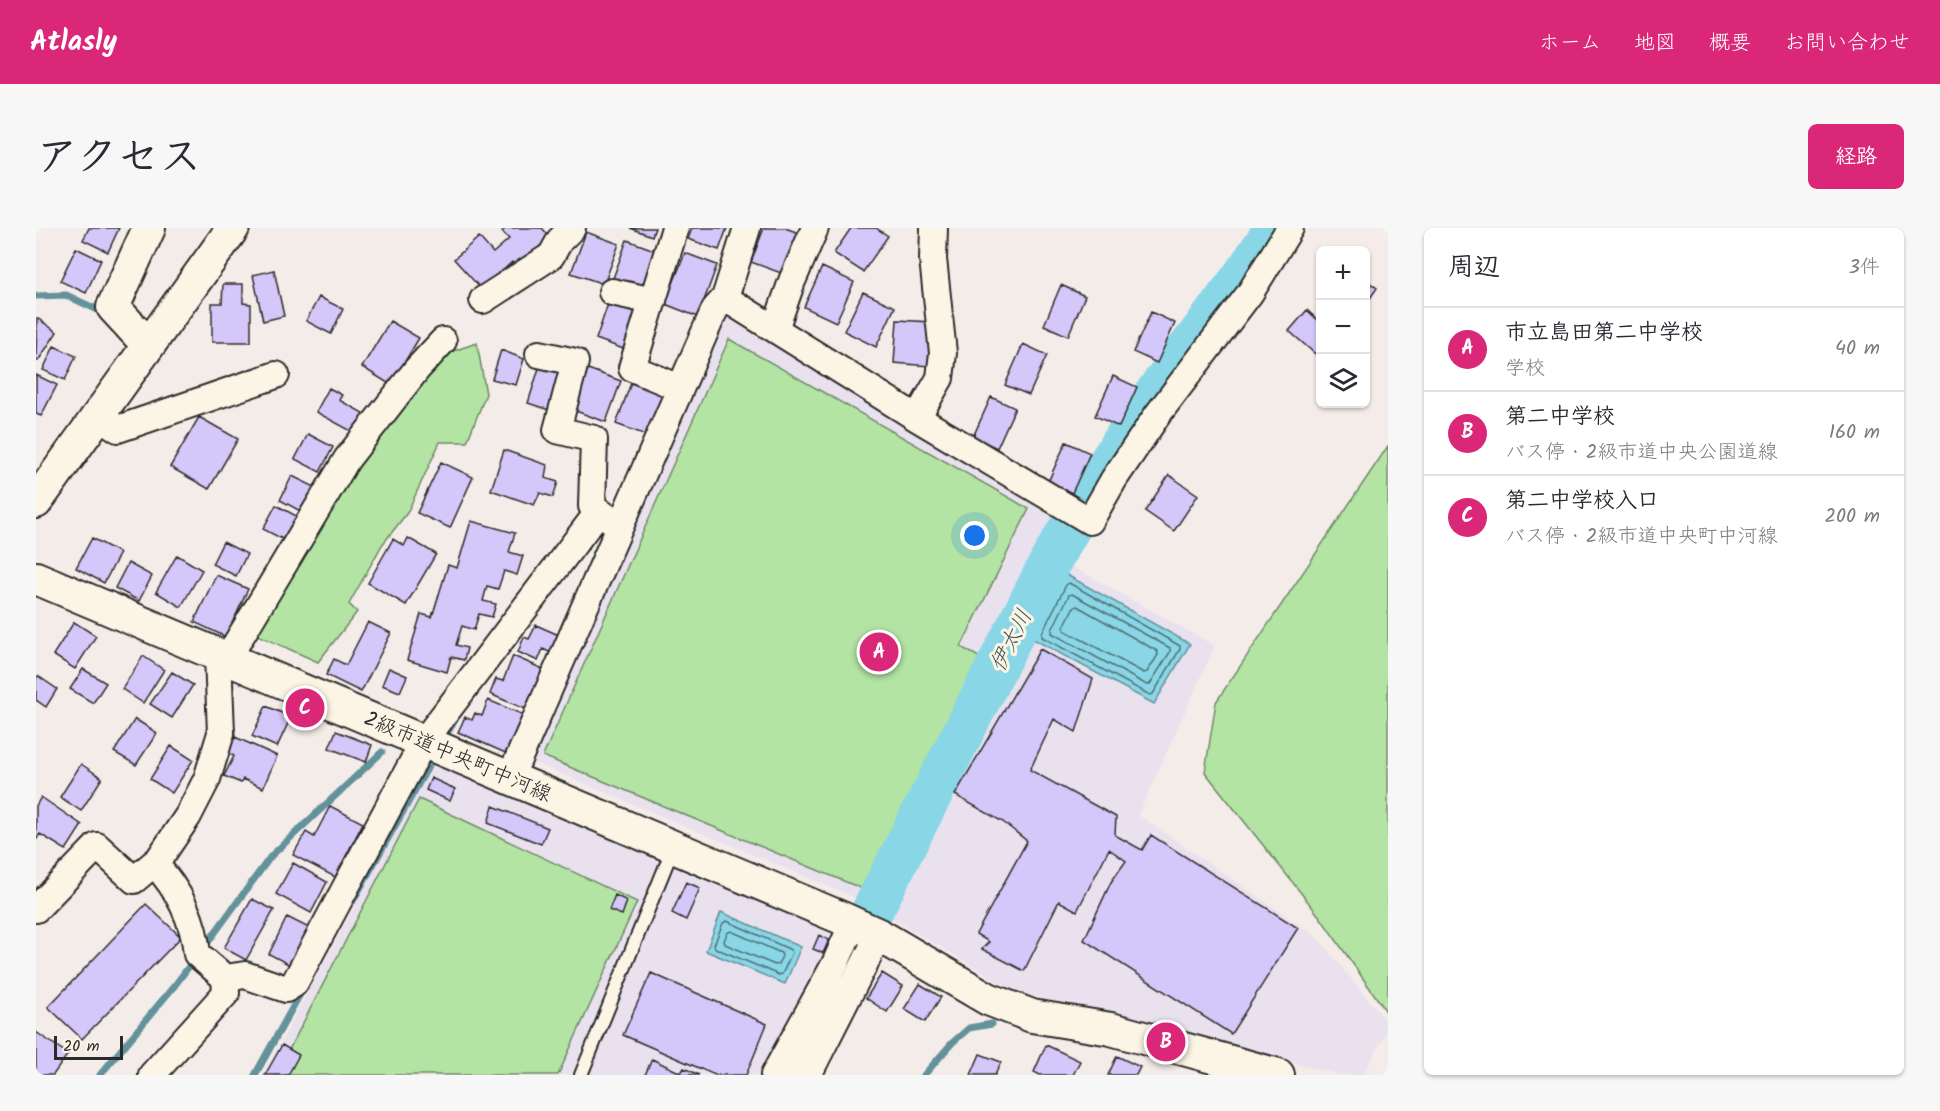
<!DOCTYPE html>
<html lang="ja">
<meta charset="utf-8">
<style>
body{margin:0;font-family:Kalam,"Klee One",sans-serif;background:#f7f7f7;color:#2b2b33}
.controls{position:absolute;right:18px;top:18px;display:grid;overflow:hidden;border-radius:9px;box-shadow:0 2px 4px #0004}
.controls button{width:54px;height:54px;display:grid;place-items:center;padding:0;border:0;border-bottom:2px solid #e1e1e2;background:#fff;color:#2b2b33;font:30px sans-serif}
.scale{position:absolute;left:18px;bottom:15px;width:69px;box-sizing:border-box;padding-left:6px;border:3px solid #2b2b2b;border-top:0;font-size:16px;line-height:21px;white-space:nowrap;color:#2b2b2b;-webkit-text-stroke:4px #fcf5e5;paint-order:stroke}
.you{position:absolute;left:939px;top:308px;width:21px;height:21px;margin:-15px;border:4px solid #fff;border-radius:50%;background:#1a73e8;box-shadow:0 0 0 9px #1a73e833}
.badge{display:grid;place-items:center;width:39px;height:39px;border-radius:50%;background:#db2777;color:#fff;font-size:20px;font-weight:700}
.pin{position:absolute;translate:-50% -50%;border:3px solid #fff;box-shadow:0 2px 6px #0006}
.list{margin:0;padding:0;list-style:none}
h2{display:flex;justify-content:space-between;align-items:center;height:78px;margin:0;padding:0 24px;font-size:26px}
h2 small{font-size:20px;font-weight:400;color:#7c7c81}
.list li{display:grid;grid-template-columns:39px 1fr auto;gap:18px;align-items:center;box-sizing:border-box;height:84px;padding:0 24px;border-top:2px solid #e1e1e2}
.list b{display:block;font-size:22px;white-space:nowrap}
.list p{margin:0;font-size:20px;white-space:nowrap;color:#7c7c81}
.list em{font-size:20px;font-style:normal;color:#7c7c81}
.icon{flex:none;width:33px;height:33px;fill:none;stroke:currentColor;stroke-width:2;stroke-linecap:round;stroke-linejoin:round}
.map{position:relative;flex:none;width:1352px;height:847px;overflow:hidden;border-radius:9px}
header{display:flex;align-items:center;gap:36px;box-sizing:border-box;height:84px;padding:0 30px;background:#db2777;color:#fff}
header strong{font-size:28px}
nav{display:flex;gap:33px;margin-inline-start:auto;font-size:21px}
.intro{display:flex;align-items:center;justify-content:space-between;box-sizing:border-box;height:144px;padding:0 36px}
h1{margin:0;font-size:42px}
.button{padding:15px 27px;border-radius:9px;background:#db2777;color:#fff;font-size:21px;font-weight:700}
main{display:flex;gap:36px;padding:0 36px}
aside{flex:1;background:#fff;border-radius:9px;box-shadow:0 2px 4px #0004}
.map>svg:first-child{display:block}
.built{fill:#eae1ee}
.green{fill:#b3e4a4;stroke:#6f8868;stroke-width:1.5}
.water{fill:#89d7e6;stroke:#63929b;stroke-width:1.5}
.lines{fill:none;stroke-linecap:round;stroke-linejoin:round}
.shore{stroke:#517076;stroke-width:1.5}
.stream{stroke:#63929b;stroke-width:7}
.river{stroke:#89d7e6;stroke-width:42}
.building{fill:#d4c7f9;stroke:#2b2b2b;stroke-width:1.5}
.service-casing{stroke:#2b2b2b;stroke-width:16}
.pedestrian-casing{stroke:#2b2b2b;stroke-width:24}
.minor-casing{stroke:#2b2b2b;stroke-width:30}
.tertiary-casing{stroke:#2b2b2b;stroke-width:36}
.service{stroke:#fcf5e5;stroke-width:12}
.pedestrian{stroke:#fcf5e5;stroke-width:20}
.minor{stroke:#fcf5e5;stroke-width:26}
.tertiary{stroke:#fcf5e5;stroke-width:32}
.labels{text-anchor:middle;stroke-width:6;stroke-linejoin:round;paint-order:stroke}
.street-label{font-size:21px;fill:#2b2b2b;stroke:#fcf5e5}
.water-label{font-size:22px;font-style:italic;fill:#42565a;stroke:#fcf5e5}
</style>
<header>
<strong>Atlasly</strong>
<nav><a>ホーム</a><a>地図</a><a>概要</a><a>お問い合わせ</a></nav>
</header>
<div class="intro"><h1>アクセス</h1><a class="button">経路</a></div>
<main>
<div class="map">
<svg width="1352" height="847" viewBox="0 0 1352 847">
<rect width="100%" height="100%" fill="#f4ece9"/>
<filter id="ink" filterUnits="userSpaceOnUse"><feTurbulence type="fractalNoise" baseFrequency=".0167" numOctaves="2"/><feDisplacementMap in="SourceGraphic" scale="12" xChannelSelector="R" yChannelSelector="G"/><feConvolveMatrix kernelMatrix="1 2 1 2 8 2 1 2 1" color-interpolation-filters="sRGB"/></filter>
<g filter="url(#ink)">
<path class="built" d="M691,85L1025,289L1010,324L1179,418L1102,587L1281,709L1352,795V801L1327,847H1304L978,763L829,674L494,533Z
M396,535L798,707L729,847H227Z"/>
<path class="green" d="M693,111L993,281L925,419L948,432L834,664L507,528Z
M441,115L450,166L431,214H404L371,285L346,317L313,376L321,384L282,434L219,406L276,314L338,208L405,127Z
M1352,218V786L1284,689L1169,544L1180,474Z
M383,571L601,674L522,847H240Z"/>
<path class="water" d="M1029,346L1154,416L1118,476L997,411Z
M685,684L765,719L749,756L670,723Z"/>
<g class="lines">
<path class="shore" d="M1033,355L1144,418V421L1117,466L1114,467L1006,409V405L1030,357Z
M1036,366L1134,420V424L1114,456L1111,457L1016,405V402L1033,367Z
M1041,378L1121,423L1122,427L1111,444L1108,445L1028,402V399L1037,380Z
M691,693L755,722L756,725L746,746L743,747L679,720L678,717L687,695Z
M695,703L745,725L746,728L742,736L739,737L689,716L688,713L691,705Z"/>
<path class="stream" d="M0,68L30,67L62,82
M406,514L419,492
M317,673L399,526
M167,721L235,628L346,524
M64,847L139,757L160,729
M219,847L263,768
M888,847L916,815L933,800L956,796"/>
<path class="river" d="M808,738L1014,334C1043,283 1072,234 1105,186C1148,122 1199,65 1239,0"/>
</g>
<path class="building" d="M53,0H83L72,24L47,12Z
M470,0H506L514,9L481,39L476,34L446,62L418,31L443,9L457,25L473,11L466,4Z
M594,0H619L616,8Z
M656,0H691L683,22L652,11Z
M728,0H749L763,5L748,46L715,34Z
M815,0H840L852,8L827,44L798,25Z
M550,4L583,16L568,56L535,45Z
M591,12L624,24L609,65L576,53Z
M40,20L65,32L50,65L24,53Z
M649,25L681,37L662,89L629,76Z
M786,39L818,54L800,94L768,79Z
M238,42L248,88L227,93L217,47Z
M1330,52L1341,60L1330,76Z
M187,56H207V75L215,76V114H176V75H186Z
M1025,57L1049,68L1032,108L1008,97Z
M827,64L859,79L840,119L808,103Z
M283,69L307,81L295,106L270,93Z
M574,70L607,82L593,123L560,111Z
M1271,82L1284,94V130L1253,103Z
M1115,84L1139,95L1121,135L1097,124Z
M1,90L21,104L2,133L0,132Z
M861,92L896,94L893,138L858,135Z
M354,93L383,110L355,157L326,139Z
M987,116L1011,127L993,167L969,157Z
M18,118L40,128L29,152L7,142Z
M465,122L488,131L480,157L456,151Z
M504,137L528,145L516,183L492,175Z
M552,141L585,153L570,194L537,182Z
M0,147L21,157L5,188L0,186Z
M1077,148L1101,159L1083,199L1059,188Z
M595,155L628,167L613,208L580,196Z
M293,160L306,167L303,172L327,185L317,204L280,184Z
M955,169L979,180L961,220L937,209Z
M163,189L202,211L173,261L134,239Z
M272,206L297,219L284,244L259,231Z
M1030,214L1054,225L1036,265L1012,254Z
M468,222L511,237L509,250L522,254L517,269L504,265L498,277L455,262Z
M405,234L437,249L414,300L381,285Z
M1133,247L1162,267L1138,303L1109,283Z
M256,248L281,260L268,285L244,272Z
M240,277L264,290L252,314L227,301Z
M435,293L479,305L473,324L487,328L481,347L468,343L462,361L451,358L447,373L460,376L456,389L443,386L438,402L426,398L420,417L431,420L428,432L415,429L411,444L371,432L385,386L396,389L412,337L421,340Z
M56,310L84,325L68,355L40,340Z
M372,310L400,326L370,377L332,355L357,311L368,318Z
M187,314L211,326L200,348L176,336Z
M141,327L166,342L145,379L120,364Z
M92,335L116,348L103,373L79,360Z
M180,347L212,361L190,409L158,394Z
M38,394L60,408L39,441L17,427Z
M332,394L355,405L325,464L290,447L298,431L310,437Z
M500,397L525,408L517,426L507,421L502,433L482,424L488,409L493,411Z
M1004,421L1057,451L1040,504L1018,491L994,542L1080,589L1079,607L1106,622L1115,607L1262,700L1195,806L1048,712L1075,654L1090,633L1073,621L1041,683L1023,673L988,743L946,721L953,714L940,706L991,613L967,594L919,567Z
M107,428L128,442L107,475L86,461Z
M477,428L507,441L489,481L454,466L460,451L467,453Z
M353,440L371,448L364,464L346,457Z
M47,441L70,455L57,475L34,461Z
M136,444L157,457L136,490L114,476Z
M2,448L21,461L10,479L0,472V450Z
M452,472L490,488L474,527L422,504L429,489L436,492L439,485L446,488Z
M230,478L255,489L241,519L216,508Z
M99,491L121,505L100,537L78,524Z
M300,503L336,517L330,534L293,520Z
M199,509L241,528L227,560L207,551L205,555L188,548L198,528L192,525Z
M135,518L157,532L136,565L114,551Z
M45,536L66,550L45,583L24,569Z
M395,550L419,561L414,573L390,562Z
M5,569L46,597L30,622L4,606L0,612V578Z
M294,578L327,595L299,649L257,627L270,604L278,609Z
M457,578L512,600L505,616L452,595Z
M257,635L291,654L275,685L240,666Z
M650,654L664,660L650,692L636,685Z
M579,667L591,673L586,687L573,682Z
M216,671L238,682L210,732L188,720Z
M110,676L145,709L46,811L12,779Z
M251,689L273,700L254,737L233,726Z
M783,707L793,712L787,725L777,721Z
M615,745L731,796L710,847H679L587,807Z
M846,745L867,758L851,784L830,770Z
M884,756L905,769L889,794L868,781Z
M0,804L32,826L17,847H0Z
M246,817L263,827L252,847H229Z
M1010,817L1044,833L1037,847H1004L998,844Z
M944,826L965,834L959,847H935Z
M1081,828L1104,839L1100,847H1072Z
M616,831L645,845L648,840L663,847H609Z"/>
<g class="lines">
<g class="service-casing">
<path id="service" d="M545,847L637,620"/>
</g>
<g class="pedestrian-casing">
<path id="pedestrian" d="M755,847L804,758"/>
</g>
<g class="minor-casing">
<path id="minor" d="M639,0L596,140L644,160
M576,64L617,73
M689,70L881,190L1054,293L1078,251L1122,186L1214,65L1254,0
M447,72L515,28L524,12L536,0
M739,101L756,53L779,0
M503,126L539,134L521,202L558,211L556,278L575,292
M62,187L82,201L240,147
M881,190L904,150L907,125L897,31L898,0
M191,431L311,231L381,141L407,113
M474,550L679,81L689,70L711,0
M118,635C142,661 158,691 161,726L189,750L209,747L250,761L258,756L388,513L563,283
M0,681L61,618L98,652L123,631L152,588L171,551L185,505L182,427
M116,847L190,765L189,750
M738,847L799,736L817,695
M772,847L843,707"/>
</g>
<g class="tertiary-casing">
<path id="tertiary" d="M112,117L77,79L113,0
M0,274L197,0
M0,350L808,691L843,707L952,771L996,788L1075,801L1242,847"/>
</g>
<use href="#service" class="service"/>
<use href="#pedestrian" class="pedestrian"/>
<use href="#minor" class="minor"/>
<use href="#tertiary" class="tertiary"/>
</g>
</g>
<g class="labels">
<g class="street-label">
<text transform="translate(422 528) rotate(23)" y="7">2級市道中央町中河線</text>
</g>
<g class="water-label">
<text transform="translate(974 412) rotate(-63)" y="8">伊太川</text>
</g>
</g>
</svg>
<div class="controls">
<button>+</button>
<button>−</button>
<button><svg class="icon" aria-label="layers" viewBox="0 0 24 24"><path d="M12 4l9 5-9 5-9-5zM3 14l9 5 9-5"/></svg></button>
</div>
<div class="scale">20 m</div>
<div class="you"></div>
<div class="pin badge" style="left:843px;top:424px">A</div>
<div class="pin badge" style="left:1130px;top:814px">B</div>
<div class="pin badge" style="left:269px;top:480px">C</div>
</div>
<aside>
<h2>周辺<small>3件</small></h2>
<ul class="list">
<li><span class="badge">A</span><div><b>市立島田第二中学校</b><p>学校</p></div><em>40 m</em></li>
<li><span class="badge">B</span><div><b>第二中学校</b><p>バス停 · 2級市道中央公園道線</p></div><em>160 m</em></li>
<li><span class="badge">C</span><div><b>第二中学校入口</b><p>バス停 · 2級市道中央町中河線</p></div><em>200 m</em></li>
</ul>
</aside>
</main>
